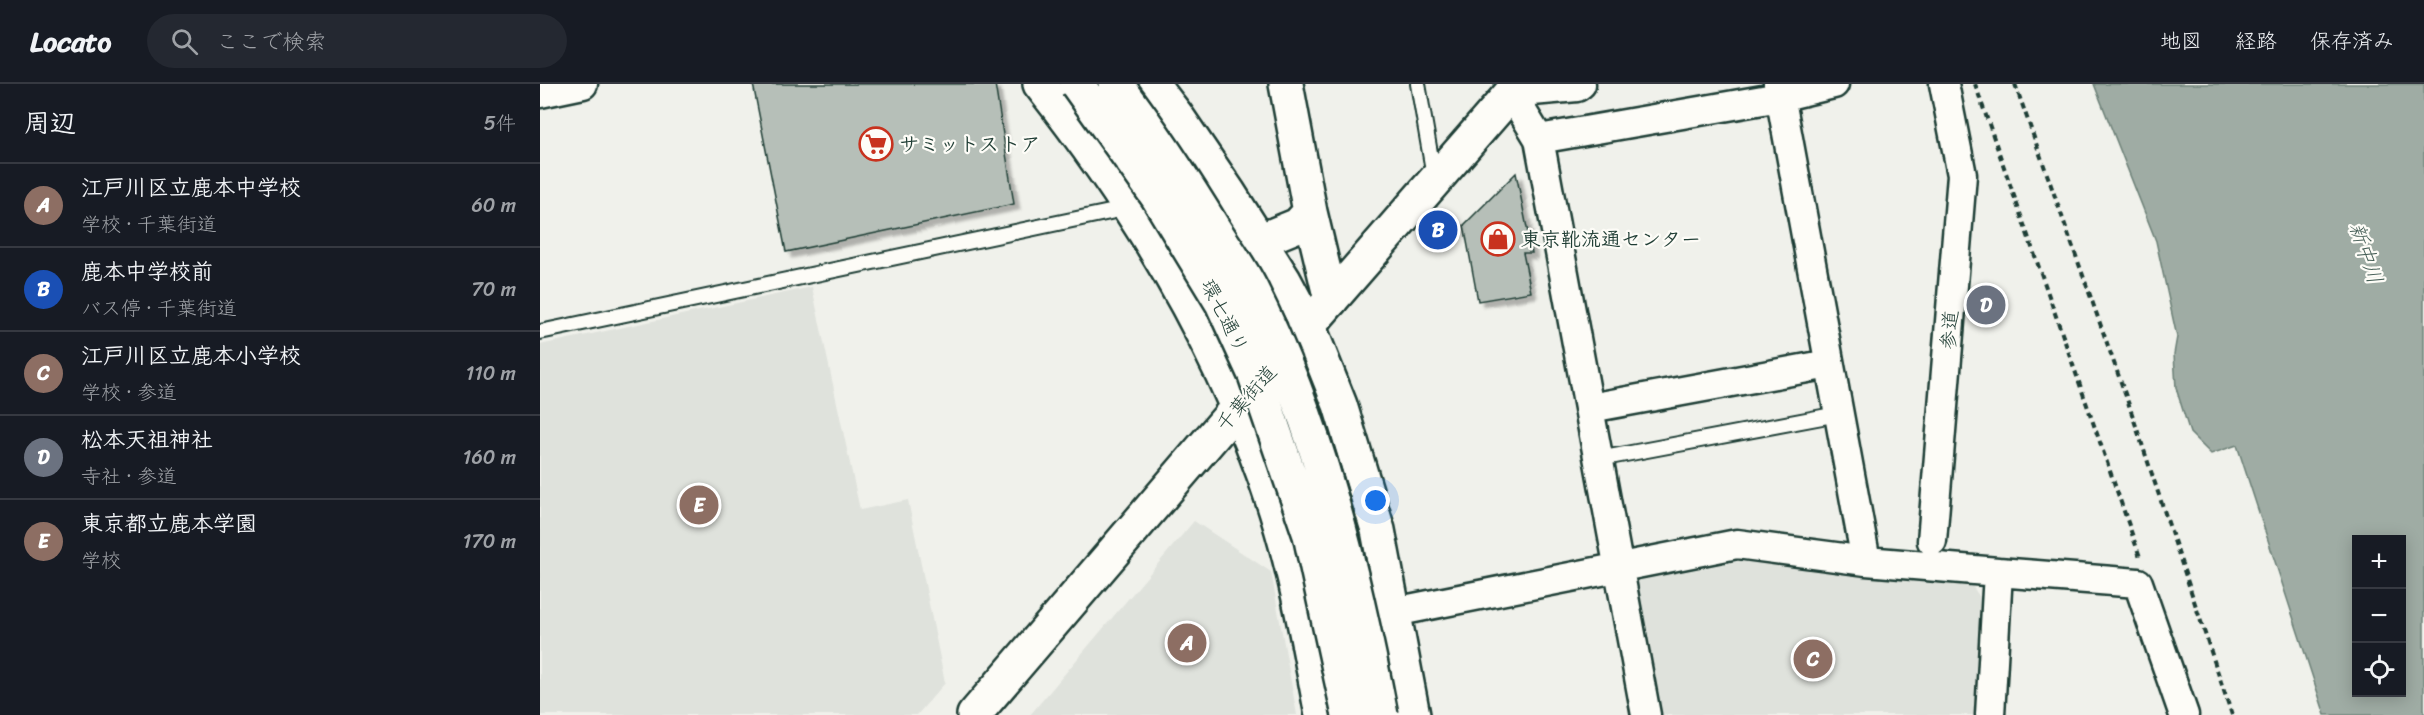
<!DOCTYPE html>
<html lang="ja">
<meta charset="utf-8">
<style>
body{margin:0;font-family:Sriracha,"Klee One",sans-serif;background:#242831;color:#f1f3f6}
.controls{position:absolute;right:18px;bottom:18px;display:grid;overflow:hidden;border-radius:0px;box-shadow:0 3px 15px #0003}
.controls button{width:54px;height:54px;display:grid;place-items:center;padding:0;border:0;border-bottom:2px solid #363941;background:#171b24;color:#f1f3f6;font:30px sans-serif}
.you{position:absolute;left:836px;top:417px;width:21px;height:21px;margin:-15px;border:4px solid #fff;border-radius:50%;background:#1a73e8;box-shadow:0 0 0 9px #1a73e833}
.badge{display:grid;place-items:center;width:39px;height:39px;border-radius:50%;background:#c8321e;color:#fff;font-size:20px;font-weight:700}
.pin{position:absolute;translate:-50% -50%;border:3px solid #fff;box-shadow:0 2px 6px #0006}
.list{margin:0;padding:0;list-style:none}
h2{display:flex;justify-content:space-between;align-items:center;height:78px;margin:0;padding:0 24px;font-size:26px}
h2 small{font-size:20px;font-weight:400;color:#9ea1a6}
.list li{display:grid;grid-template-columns:39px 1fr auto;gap:18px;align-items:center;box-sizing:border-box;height:84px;padding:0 24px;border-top:2px solid #363941}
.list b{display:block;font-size:22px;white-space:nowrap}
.list p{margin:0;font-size:20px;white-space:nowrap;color:#9ea1a6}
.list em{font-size:20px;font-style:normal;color:#9ea1a6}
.icon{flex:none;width:33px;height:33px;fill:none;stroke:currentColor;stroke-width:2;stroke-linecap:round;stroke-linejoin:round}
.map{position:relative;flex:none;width:1884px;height:631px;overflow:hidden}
header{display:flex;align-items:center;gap:36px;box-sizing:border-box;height:84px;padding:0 30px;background:#171b24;border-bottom:2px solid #363941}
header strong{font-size:28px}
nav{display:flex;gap:33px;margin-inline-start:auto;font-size:21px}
.search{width:420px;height:54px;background:#242831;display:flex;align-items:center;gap:15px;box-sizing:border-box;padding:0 21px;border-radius:33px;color:#9ea1a6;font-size:22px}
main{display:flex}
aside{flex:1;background:#171b24}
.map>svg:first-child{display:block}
.built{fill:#dfe2dc}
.water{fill:#9faca4;stroke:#6c8077;stroke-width:1.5;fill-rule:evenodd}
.building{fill:#b6bfb8;stroke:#1f3d34;stroke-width:1.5;filter:url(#shadow)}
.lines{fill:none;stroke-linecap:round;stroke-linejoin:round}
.lane-casing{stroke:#1f3d34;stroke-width:18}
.street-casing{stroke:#1f3d34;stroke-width:33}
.secondary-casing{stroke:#1f3d34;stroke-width:38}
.primary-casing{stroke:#1f3d34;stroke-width:38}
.highway-casing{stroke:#1f3d34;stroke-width:38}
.path{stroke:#1f3d34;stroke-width:4;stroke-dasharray:6 4.5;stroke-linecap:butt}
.lane{stroke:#fdfcf7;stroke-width:14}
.street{stroke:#fdfcf7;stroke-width:28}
.secondary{stroke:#fdfcf7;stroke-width:33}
.primary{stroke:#fdfcf7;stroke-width:33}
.highway{stroke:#fdfcf7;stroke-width:33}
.primary-bridge-casing{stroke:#1f3d34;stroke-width:38;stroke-linecap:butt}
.primary-bridge{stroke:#fdfcf7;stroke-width:33}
.labels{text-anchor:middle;stroke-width:4.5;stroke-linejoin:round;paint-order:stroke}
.poi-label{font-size:20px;font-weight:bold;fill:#1f3d34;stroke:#fdfcf7;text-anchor:start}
.street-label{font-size:20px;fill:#1f3d34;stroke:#fdfcf7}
.water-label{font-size:21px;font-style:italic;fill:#455e56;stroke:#fdfcf7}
</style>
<header>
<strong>Locato</strong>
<div class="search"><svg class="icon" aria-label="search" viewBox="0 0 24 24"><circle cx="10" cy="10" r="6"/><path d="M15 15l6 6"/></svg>ここで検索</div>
<nav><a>地図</a><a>経路</a><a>保存済み</a></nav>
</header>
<main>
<aside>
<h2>周辺<small>5件</small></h2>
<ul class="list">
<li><span class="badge" style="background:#8d6e63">A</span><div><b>江戸川区立鹿本中学校</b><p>学校 · 千葉街道</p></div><em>60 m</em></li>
<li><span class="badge" style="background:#1a4fb4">B</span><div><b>鹿本中学校前</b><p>バス停 · 千葉街道</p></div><em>70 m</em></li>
<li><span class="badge" style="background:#8d6e63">C</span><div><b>江戸川区立鹿本小学校</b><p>学校 · 参道</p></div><em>110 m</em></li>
<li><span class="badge" style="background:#6b7280">D</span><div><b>松本天祖神社</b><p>寺社 · 参道</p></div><em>160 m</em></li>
<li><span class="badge" style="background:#8d6e63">E</span><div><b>東京都立鹿本学園</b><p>学校</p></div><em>170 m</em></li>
</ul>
</aside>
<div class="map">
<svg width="1884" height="631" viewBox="0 0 1884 631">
<defs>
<filter id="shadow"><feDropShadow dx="5.5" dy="5.5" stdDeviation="1.5" flood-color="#0004"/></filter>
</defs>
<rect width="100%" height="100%" fill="#f0f1eb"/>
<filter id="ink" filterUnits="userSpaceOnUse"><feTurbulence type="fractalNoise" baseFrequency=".0167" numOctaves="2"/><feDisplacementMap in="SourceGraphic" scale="12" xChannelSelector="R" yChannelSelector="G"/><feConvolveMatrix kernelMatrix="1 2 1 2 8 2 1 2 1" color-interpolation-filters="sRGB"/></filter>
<g filter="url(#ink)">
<path class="built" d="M272,203L320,426L368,416L405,599L377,631H0V261Z
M654,437L731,488L757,631H490Z
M1206,476L1430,499L1444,519L1437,631H1116L1094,497Z"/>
<path class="water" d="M1554,0H1884V631H1785L1697,361L1671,370L1650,349L1636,304L1634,270L1637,253L1616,157ZM1816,456H1862V608H1816Z"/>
<path class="building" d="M213,0H455L474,120L246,168Z
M976,89L992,169H983L991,208L938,217L924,141Z"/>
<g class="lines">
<g class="lane-casing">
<path id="lane" d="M878,0L894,92
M0,248L589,124
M1059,375L1298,330"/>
</g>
<g class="street-casing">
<path id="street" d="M1041,0L1037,3L971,9L999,55L1106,631
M1238,0L1326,477
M0,9L43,0
M999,55L1240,13L1294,0
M1050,324L1289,280
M1392,457L1422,91L1404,0
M1458,488L1598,499L1644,631
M854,528L1197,460L1326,477L1458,488L1450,631"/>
</g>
<g class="secondary-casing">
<path id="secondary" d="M770,128L791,216
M719,157L758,141L770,128L746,0"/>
</g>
<g class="primary-casing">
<path id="primary" d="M500,0C602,129 686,270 736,427C757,493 769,563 782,631
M612,0L636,31L689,109L744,196L769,243L800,321L838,446L873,631"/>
</g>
<g class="highway-casing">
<path id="highway" d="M434,631L696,325L979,0"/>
</g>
<path class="path" d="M1435,0L1600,473
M1475,0L1589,321L1692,631"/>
<use href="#lane" class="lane"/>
<use href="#street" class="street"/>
<use href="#secondary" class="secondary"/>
<use href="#primary" class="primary"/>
<use href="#highway" class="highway"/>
<g class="primary-bridge-casing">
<path id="primary-bridge" d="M537,0L617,112L682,219L715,291L770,451L809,631
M576,0C612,47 644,96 675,147C687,166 701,185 711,205C778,339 813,485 841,631"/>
</g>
<use href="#primary-bridge" class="primary-bridge"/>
</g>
</g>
<defs>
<g id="supermarket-ring" transform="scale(1.725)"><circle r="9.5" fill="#fdfcf7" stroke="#c8321e" stroke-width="1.5"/><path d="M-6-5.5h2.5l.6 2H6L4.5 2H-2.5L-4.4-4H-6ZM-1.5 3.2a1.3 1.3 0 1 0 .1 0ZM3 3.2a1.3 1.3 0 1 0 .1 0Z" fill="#c8321e"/></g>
<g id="shop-ring" transform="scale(1.725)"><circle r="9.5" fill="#fdfcf7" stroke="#c8321e" stroke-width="1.5"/><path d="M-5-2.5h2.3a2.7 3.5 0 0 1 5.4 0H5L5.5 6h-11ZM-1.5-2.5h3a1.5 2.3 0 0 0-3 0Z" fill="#c8321e"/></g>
</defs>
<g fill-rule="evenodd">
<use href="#supermarket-ring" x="336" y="60"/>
<use href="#shop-ring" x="958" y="155"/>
</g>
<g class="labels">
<g class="poi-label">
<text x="359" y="67">サミットストア</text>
<text x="981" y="162">東京靴流通センター</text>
</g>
<g class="street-label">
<text transform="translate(685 232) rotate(63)" y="7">環七通り</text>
<text transform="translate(1409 246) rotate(-85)" y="7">参道</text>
<text transform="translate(706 314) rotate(-49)" y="7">千葉街道</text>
</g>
<g class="water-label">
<text transform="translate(1826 169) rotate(71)" y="7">新中川</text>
</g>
</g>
</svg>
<div class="controls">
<button>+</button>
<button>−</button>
<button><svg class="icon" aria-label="locate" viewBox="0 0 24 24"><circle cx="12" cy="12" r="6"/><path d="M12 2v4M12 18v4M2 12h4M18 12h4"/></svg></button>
</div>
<div class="you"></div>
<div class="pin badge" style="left:647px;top:559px;background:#8d6e63">A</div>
<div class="pin badge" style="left:898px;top:146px;background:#1a4fb4">B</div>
<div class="pin badge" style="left:1273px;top:575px;background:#8d6e63">C</div>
<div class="pin badge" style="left:1446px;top:221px;background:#6b7280">D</div>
<div class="pin badge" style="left:159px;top:421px;background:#8d6e63">E</div>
</div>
</main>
